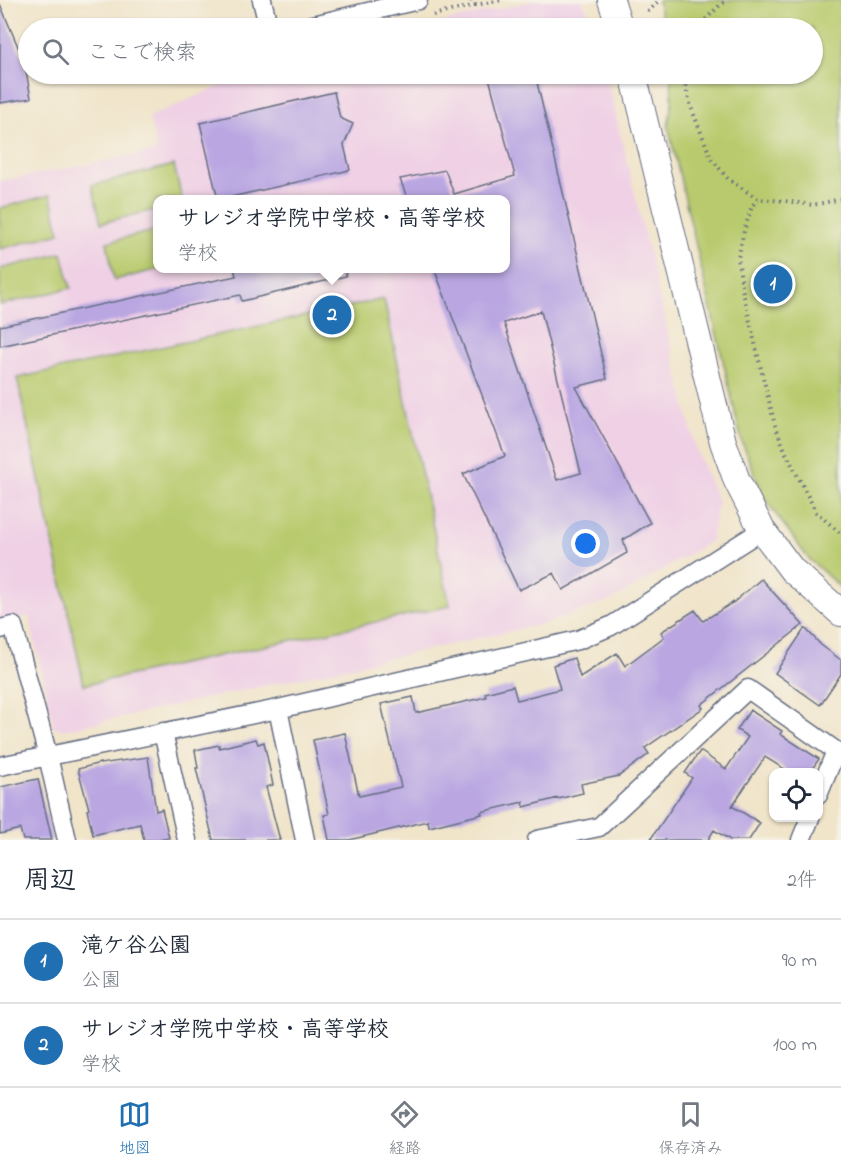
<!DOCTYPE html>
<html lang="ja">
<meta charset="utf-8">
<style>
body{margin:0;font-family:"Indie Flower","Klee One",sans-serif;background:#f2f2f3;color:#1f2937}
.controls{position:absolute;right:18px;bottom:18px;display:grid;overflow:hidden;border-radius:12px;box-shadow:0 2px 4px #0004}
.controls button{width:54px;height:54px;display:grid;place-items:center;padding:0;border:0;border-bottom:2px solid #e0e1e3;background:#fff;color:#1f2937;font:30px sans-serif}
.you{position:absolute;left:586px;top:544px;width:21px;height:21px;margin:-15px;border:4px solid #fff;border-radius:50%;background:#1a73e8;box-shadow:0 0 0 9px #1a73e833}
.badge{display:grid;place-items:center;width:39px;height:39px;border-radius:50%;background:#1f6fb2;color:#fff;font-size:20px;font-weight:700}
.pin{position:absolute;translate:-50% -50%;border:3px solid #fff;box-shadow:0 2px 6px #0006}
.popup{position:absolute;left:153px;top:195px;width:357px;height:78px;box-sizing:border-box;display:grid;place-content:center;border-radius:12px;background:#fff;filter:drop-shadow(0 2px 4px #0005);font-size:20px;white-space:nowrap;color:#747a83}
.popup b{font-size:22px;color:#1f2937}
.popup::after{content:'';position:absolute;left:50%;top:100%;margin-left:-12px;border:12px solid transparent;border-top-color:#fff}
.list{margin:0;padding:0;list-style:none}
h2{display:flex;justify-content:space-between;align-items:center;height:78px;margin:0;padding:0 24px;font-size:26px}
h2 small{font-size:20px;font-weight:400;color:#747a83}
.list li{display:grid;grid-template-columns:39px 1fr auto;gap:18px;align-items:center;box-sizing:border-box;height:84px;padding:0 24px;border-top:2px solid #e0e1e3}
.list b{display:block;font-size:22px;white-space:nowrap}
.list p{margin:0;font-size:20px;white-space:nowrap;color:#747a83}
.list em{font-size:20px;font-style:normal;color:#747a83}
.icon{flex:none;width:33px;height:33px;fill:none;stroke:currentColor;stroke-width:2;stroke-linecap:round;stroke-linejoin:round}
.map{position:relative;flex:none;width:841px;height:840px;overflow:hidden}
.search{position:absolute;background:#fff;box-shadow:0 2px 4px #0004;left:18px;right:18px;top:18px;height:66px;display:flex;align-items:center;gap:15px;box-sizing:border-box;padding:0 21px;border-radius:33px;color:#747a83;font-size:22px}
.sheet{height:246px;background:#fff}
nav{display:flex;justify-content:space-around;align-items:center;box-sizing:border-box;height:84px;border-top:2px solid #e0e1e3;background:#fff;font-size:16px;color:#747a83}
nav a{display:grid;justify-items:center;gap:3px}
nav .on{color:#1f6fb2}
.map>svg:first-child{display:block}
.built{fill:#efd0e5;fill-rule:evenodd}
.green{fill:#b8ca6d;stroke:#6a7c66;stroke-width:1.5}
.building{fill:#baa7e2;fill-rule:evenodd}
.lines{fill:none;stroke-linecap:round;stroke-linejoin:round}
.street-casing{stroke:#666e83;stroke-width:21}
.secondary-casing{stroke:#666e83;stroke-width:28}
.path{stroke:#666e83;stroke-width:4;stroke-dasharray:1.5 4.5;stroke-linecap:butt}
.street{stroke:#fff;stroke-width:18}
.secondary{stroke:#fff;stroke-width:26}
</style>
<div class="map">
<svg width="841" height="840" viewBox="0 0 841 840">
<rect width="100%" height="100%" fill="#f7f3e8"/>
<filter id="ink" filterUnits="userSpaceOnUse"><feTurbulence type="fractalNoise" baseFrequency=".0167" numOctaves="2"/><feDisplacementMap in="SourceGraphic" scale="12" xChannelSelector="R" yChannelSelector="G"/><feConvolveMatrix kernelMatrix="1 2 1 2 8 2 1 2 1" color-interpolation-filters="sRGB"/></filter>
<filter id="wash" filterUnits="userSpaceOnUse"><feTurbulence type="fractalNoise" baseFrequency=".008" numOctaves="4" result="noise"/><feDisplacementMap in="SourceGraphic" scale="24" xChannelSelector="R" yChannelSelector="G"/><feGaussianBlur stdDeviation="1.35" result="paint"/><feColorMatrix in="noise" values="0 0 0 0 0 0 0 0 0 0 0 0 0 0 0 0 0 1.4 0 .05"/><feComposite in="paint" operator="in"/></filter>
<g filter="url(#wash)">
<rect width="100%" height="100%" fill="#f0e4c9"/>
<path class="built" d="M536,0H582L596,28H418Z
M248,74H606L696,449L718,502L711,541L614,599L547,623L64,730L54,727L29,616L0,622V181L157,151L149,117ZM158,200H506V268H158Z"/>
<path class="green" d="M658,0H841V588L808,558L764,498L742,442L668,126L672,104L671,74H812V28H663Z
M174,165L182,199L158,200V209L101,223L92,185Z
M50,195L60,233L0,249V208Z
M158,230V268L160,269L114,280L107,242Z
M62,253L71,288L0,305V269Z
M384,299L450,606L84,685L17,378Z"/>
<g id="blocks">
<path class="building" d="M0,4L24,61L31,98L0,103Z
M488,74H535L607,379L576,387L650,523L623,540L627,553L563,590L554,573L519,590L463,474L505,456L434,268H506V200H408L400,179L445,170L454,194L515,176ZM541,311L581,473L557,480L504,323Z
M334,92L340,118L353,124L344,145L350,170L218,200L200,123Z
M234,268H345L346,276L242,301L240,295L0,346V326L236,276Z
M761,579L803,625L701,705L703,708L645,748L649,754L619,776L581,784L583,793L558,799V798L524,807L523,802L481,812L482,814L429,827L428,821L349,840H329L324,815L329,814L313,740L345,733L359,796L401,787L381,704L413,697L416,713L486,697L485,693L513,686L517,700L560,689L553,665L574,658L580,677L617,653L625,666L664,637L661,632L695,610L703,621L734,602Z
M805,628L821,645L841,660V674L820,705L775,673Z
M750,710L782,731L780,734L819,759L810,772H789L765,757L732,806L760,823L749,840H730L714,830L708,840H650L692,778L685,773L700,751L726,769L748,737L737,730Z
M256,739L258,744L264,742L273,785L266,787L280,840H213L196,768H198L195,750L219,745V748Z
M148,757L156,811L162,809L169,838L158,840H144L140,824L93,835L87,810L89,809L78,769L100,763V764Z
M38,779L52,840H23L20,829L0,834V787Z"/>
</g>
</g>
<g filter="url(#ink)">
<use href="#blocks" fill-opacity="0" stroke="#666e83" stroke-width="1.5"/>
<g class="lines">
<g class="street-casing">
<path id="street" d="M262,0L267,21L275,28
M301,28L418,0
M0,629L13,626L48,756L67,840
M278,709L305,840
M163,732L187,840
M0,766L278,709L578,640L611,626L762,530
M537,840L599,827L748,689L836,751L818,795
M801,840L810,818"/>
</g>
<g class="secondary-casing">
<path id="secondary" d="M611,0L620,28
M633,74L723,442L737,481L762,530L792,570L841,613"/>
</g>
<path class="path" d="M471,0L476,5L502,0
M648,12L659,0
M433,15L476,5
M697,28L720,5L728,0
M682,74L691,107L711,158L728,179L758,199L785,201L813,205L841,199
M758,199L752,206L744,231L738,258L742,288L762,373L775,425L786,453L816,512L841,534"/>
<use href="#street" class="street"/>
<use href="#secondary" class="secondary"/>
</g>
</g>
</svg>
<div class="controls">
<button><svg class="icon" aria-label="locate" viewBox="0 0 24 24"><circle cx="12" cy="12" r="6"/><path d="M12 2v4M12 18v4M2 12h4M18 12h4"/></svg></button>
</div>
<div class="you"></div>
<div class="pin badge" style="left:773px;top:284px">1</div>
<div class="pin badge" style="left:332px;top:315px">2</div>
<div class="popup"><b>サレジオ学院中学校・高等学校</b>学校</div>
<div class="search"><svg class="icon" aria-label="search" viewBox="0 0 24 24"><circle cx="10" cy="10" r="6"/><path d="M15 15l6 6"/></svg>ここで検索</div>
</div>
<section class="sheet">
<h2>周辺<small>2件</small></h2>
<ul class="list">
<li><span class="badge">1</span><div><b>滝ケ谷公園</b><p>公園</p></div><em>90 m</em></li>
<li><span class="badge">2</span><div><b>サレジオ学院中学校・高等学校</b><p>学校</p></div><em>100 m</em></li>
</ul>
</section>
<nav>
<a class="on"><svg class="icon" aria-label="map" viewBox="0 0 24 24"><path d="M3 6l6-2 6 2 6-2v14l-6 2-6-2-6 2zM9 4v14M15 6v14"/></svg>地図</a>
<a><svg class="icon" aria-label="directions" viewBox="0 0 24 24"><path d="M12 3l9 9-9 9-9-9zM9 14v-3h6M13 9l2 2-2 2"/></svg>経路</a>
<a><svg class="icon" aria-label="saved" viewBox="0 0 24 24"><path d="M7 4h10v16l-5-4-5 4z"/></svg>保存済み</a>
</nav>
